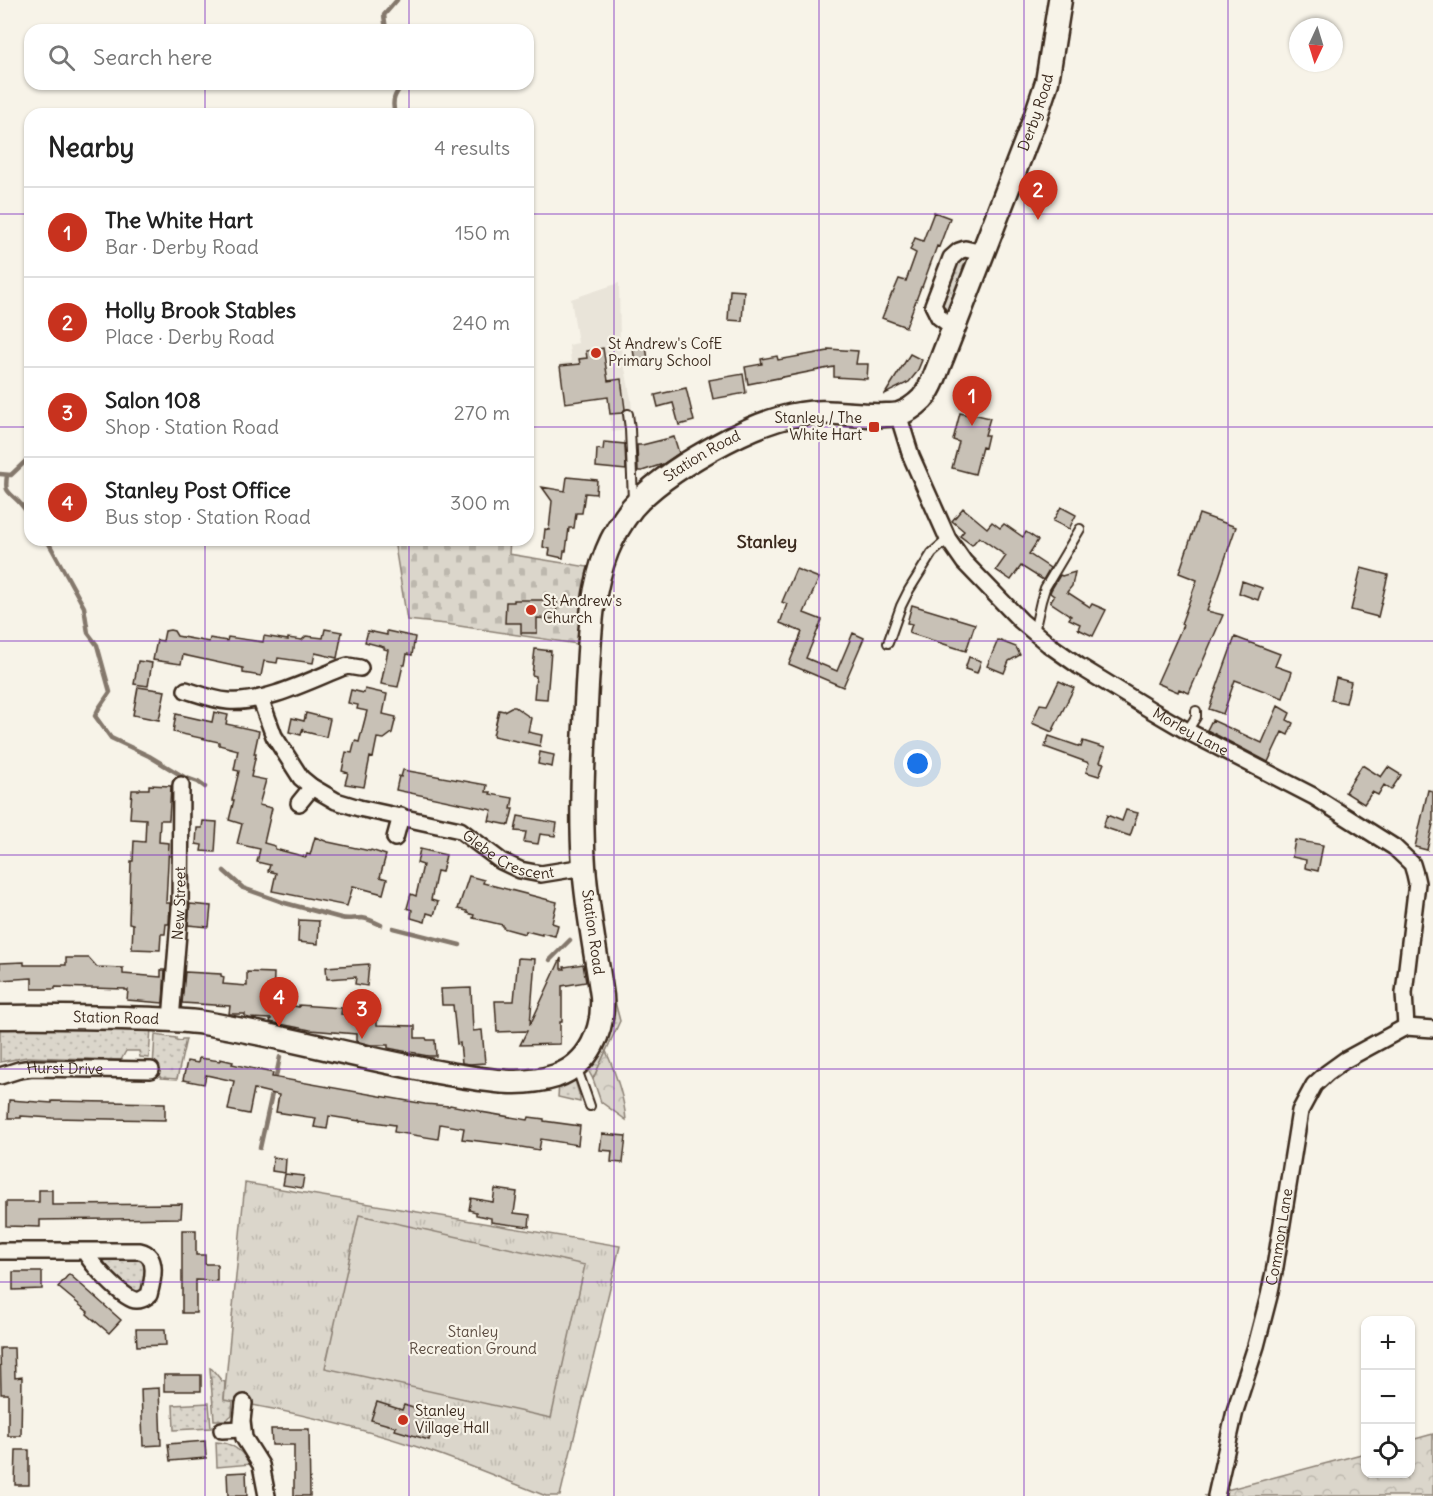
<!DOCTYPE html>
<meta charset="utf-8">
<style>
body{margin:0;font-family:Delius,sans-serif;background:#f2f2f2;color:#222}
.controls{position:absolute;right:18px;bottom:18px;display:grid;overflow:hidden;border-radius:12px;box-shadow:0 2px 4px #0004}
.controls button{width:54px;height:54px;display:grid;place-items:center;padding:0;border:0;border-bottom:2px solid #e0e0e0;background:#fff;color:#222;font:30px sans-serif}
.compass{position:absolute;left:1289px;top:18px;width:54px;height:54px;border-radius:50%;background:#fff;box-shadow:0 2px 4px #0004;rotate:184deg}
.you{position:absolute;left:918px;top:764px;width:21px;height:21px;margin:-15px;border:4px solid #fff;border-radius:50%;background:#1a73e8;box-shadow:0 0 0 9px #1a73e833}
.badge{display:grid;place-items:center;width:39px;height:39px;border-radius:50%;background:#c8321e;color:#fff;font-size:20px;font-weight:700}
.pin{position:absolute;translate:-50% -50px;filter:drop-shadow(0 2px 3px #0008)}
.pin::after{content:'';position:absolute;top:32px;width:21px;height:18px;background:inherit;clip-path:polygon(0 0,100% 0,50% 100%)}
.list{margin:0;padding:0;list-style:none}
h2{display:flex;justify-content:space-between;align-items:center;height:78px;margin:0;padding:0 24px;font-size:26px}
h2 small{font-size:20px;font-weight:400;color:#767676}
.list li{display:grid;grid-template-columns:39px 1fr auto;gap:18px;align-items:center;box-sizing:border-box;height:90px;padding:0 24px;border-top:2px solid #e0e0e0}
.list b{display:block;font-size:22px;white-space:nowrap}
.list p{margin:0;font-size:20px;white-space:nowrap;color:#767676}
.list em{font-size:20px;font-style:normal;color:#767676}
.icon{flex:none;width:33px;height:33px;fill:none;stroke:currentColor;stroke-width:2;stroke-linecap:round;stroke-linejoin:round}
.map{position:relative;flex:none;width:1433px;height:1496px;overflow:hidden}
.search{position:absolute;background:#fff;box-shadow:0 2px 4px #0004;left:24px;top:24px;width:510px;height:66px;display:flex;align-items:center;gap:15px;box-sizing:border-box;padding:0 21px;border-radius:18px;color:#767676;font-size:22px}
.panel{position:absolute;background:#fff;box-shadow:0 2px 4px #0004;left:24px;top:108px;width:510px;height:438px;border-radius:18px}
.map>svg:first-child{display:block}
.built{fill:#e9e4d9}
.grass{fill:url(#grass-dots);stroke:#8b8074;stroke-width:1.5}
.forest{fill:url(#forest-crowns);stroke:#8b8074;stroke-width:1.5}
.cemetery{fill:url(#cemetery-stones);stroke:#8b8074;stroke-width:1.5}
.park{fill:url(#park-tufts);stroke:#8b8074;stroke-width:1.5}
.pitch{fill:#dbd6cb;stroke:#8b8074;stroke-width:1.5}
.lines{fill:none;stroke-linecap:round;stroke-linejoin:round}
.stream{stroke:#84786c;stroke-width:4.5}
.building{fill:#c8c1b6;stroke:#3b2a1e;stroke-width:1.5}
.lane-casing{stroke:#3b2a1e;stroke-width:12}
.street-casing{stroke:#3b2a1e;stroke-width:20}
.secondary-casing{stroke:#3b2a1e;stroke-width:27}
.lane{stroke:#f7f3e8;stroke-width:8}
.street{stroke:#f7f3e8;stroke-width:15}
.secondary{stroke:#f7f3e8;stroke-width:22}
.grid{fill:none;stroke:#7b2cbf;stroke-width:1.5;stroke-opacity:0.55}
.poi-dot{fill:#c8321e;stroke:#f7f3e8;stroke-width:2}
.labels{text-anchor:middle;stroke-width:4.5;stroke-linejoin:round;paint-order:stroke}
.street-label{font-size:15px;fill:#3b2a1e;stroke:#f7f3e8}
.poi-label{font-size:15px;fill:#3b2a1e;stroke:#f7f3e8;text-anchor:start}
.park-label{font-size:15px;fill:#5b4c41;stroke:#f7f3e8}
.quarter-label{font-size:18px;font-weight:bold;fill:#3b2a1e;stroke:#f7f3e8}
</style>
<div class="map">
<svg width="1433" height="1496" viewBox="0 0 1433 1496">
<defs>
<pattern id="grass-dots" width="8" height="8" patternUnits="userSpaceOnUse" patternTransform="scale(1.5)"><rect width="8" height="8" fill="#dbd6cb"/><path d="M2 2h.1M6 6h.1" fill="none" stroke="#bdb8ae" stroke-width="1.8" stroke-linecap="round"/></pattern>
<pattern id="forest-crowns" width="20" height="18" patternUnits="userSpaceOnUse" patternTransform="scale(1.5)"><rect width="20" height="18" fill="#dbd6cb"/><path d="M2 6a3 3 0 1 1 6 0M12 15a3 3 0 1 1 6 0" fill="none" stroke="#bdb8ae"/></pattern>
<pattern id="cemetery-stones" width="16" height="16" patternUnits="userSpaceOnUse" patternTransform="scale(1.5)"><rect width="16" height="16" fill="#dbd6cb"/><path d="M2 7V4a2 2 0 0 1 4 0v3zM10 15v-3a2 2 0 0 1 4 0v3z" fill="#bdb8ae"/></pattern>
<pattern id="park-tufts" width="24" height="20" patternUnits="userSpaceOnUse" patternTransform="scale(1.5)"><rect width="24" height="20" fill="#dbd6cb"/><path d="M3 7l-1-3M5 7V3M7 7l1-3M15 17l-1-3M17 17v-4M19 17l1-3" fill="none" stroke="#bdb8ae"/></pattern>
</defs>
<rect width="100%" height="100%" fill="#f7f3e8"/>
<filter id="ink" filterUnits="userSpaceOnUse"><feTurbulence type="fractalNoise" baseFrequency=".0167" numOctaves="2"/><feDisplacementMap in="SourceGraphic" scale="12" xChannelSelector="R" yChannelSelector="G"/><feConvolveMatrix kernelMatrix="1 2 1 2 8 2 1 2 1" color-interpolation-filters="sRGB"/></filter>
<g filter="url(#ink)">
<path class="built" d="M619,283L620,343L631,399L634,429L612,432L607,397L565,403L560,363L571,362L569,345L578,343L571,299Z"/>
<path class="grass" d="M963,256L972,258L950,318L942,312L940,302L957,260Z
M613,994L620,1021L593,1079L587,1068L611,1009Z
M0,1027H151L149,1058L140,1057L139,1051H126L121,1060L27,1057L0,1062Z
M155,1035L176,1038V1040L181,1041L182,1039H186L177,1079L161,1078L153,1067Z
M574,1077L580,1097V1102L558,1097L559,1084Z
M137,1256C150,1263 148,1282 142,1293L131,1292L103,1265L106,1258Z
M210,1368L212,1369L222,1381L225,1382L224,1399L233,1401L232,1415L226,1420H214Z
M209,1403L211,1428L174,1430L173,1405Z
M216,1442C232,1442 242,1452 252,1464L217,1467Z"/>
<path class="forest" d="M606,1051C616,1074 624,1096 626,1120L601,1102L593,1079Z
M1433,1434V1496H1204L1365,1453L1366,1474H1410L1411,1440Z"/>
<path class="cemetery" d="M394,540H510L509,554L588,567L581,605L577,644L446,624L407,620Z"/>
<path class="park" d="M245,1183L620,1246L560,1496H546C510,1482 474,1467 438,1454C369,1430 296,1412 224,1400Z"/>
<path class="pitch" d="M359,1215L585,1265L551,1418L325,1368Z"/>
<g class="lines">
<path class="stream" d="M386,30L384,15L397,0
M395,114C391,100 395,94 403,84
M0,474L11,475L30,457
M7,475C5,491 6,490 17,500C22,505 26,511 30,516
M47,540L84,607L88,633L97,645L110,692L99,708L95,716L111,738L149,756L184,777L198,782L205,787
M224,871L243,888L285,903L341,918C348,920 354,918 362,918C369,919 375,922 381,925
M393,928L460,945
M550,960L570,940
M275,1081L280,1057
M260,1148L273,1089"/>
</g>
<path class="building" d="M934,212L950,218L939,247L937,246L922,287H921L906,327L882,318L892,293H893L899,279L906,281L916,253L910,250L915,238L923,241Z
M730,290L744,291L742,321L728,320Z
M646,346L648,360L635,362L633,349Z
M603,348L608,381L621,379L625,409L622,413L610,414L608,397L565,403L560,366L580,364L579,359L587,358L586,351Z
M828,349L858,351L856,364H868L867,379L834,377V367L748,384L745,367L762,364L761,359L777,356L778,360L828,351Z
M910,354L922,360L917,372L909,382L885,394Z
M743,374L746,393L713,399L709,380Z
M686,388L694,421L679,425L673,403L658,407L655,395Z
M960,413L972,416L973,414L990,418L985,435H988L985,448L982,447L975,474L952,468L959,442L953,440Z
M674,437L679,453L663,464L642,471H638L637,445H642Z
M604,442L625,444L626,470L596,467L597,449L603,450Z
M567,477L597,480L596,494L585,493L582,513H576L574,528H569L566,551H564L563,558L549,555L550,549L543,547L545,529L549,530L552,501L542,487L565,491Z
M1061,507L1076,515L1069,529L1053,521Z
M963,508L987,528L992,522L1000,528L1004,524L1023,537L1026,532L1038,540L1029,554L1050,568L1043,580L1021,566L1011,580L996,570L1006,556L979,537L972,545L960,536L964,531L952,521Z
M1199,514L1236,527L1207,611L1223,615L1189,693L1179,689L1178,692L1157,683L1183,625L1181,624L1197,580L1179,573Z
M1361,568L1388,575L1378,617L1351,610Z
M796,569L819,578L804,613L822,620L806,658L837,671L853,633L864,638L843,687L789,664L802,632L780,623L787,604L782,602Z
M1075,572L1072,586L1067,592L1090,607L1092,604L1106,610L1093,636L1078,629L1080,624L1069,619L1071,616L1050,602L1054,596L1050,593L1051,590L1060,575L1062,576Z
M1242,581L1262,588L1258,600L1239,593Z
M514,600H557L556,619L537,618V633H521V623H505L506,602H514Z
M912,605L975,624L966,651L909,633L912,624L907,623Z
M325,629L342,632L337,658L315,653L313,663L278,658L277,663L264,661L261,676L243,673V668L183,655L181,664L153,660L157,640L163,641L165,631L170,630L174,631L177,636L209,642L210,638L227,641L228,637L263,642L264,636L288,640V638L302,640L306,636L323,638Z
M368,631L387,635V631L415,637L412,655L407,654L405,665H403L398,687L381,684L388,650L384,649V647L365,642Z
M1235,637L1280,654L1275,666L1292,672L1283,698L1235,680L1223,714L1209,709Z
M998,640L1016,647L1020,655L1009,661L1004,673L987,666Z
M535,649L551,651L547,699L534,698L536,676L532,675Z
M969,657L981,661L977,673L965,669Z
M138,661L152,663L148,686L134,684Z
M1336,678L1351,682L1346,703L1331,700Z
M1059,681L1074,688L1052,732L1032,723L1040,704L1047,705Z
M138,687L165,691L159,720L133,715Z
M365,689L387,694L383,714L396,717L392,733L384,739L377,738L373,758L370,757L364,787L345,784L348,773L342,771L346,752L352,753L355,741L359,742L367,711L357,709L358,705L348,703L351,690L364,693Z
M1278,706L1290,713L1287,720L1293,723L1288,735L1282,732L1268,762L1207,730L1212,720L1262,743Z
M511,707H515L531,718L528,732L542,735L540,746L493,736L499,710L504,711Z
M214,712L228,715L226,724L259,731L254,754H256L251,777L266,780L259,805L272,808L264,843L275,846V849L306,857L307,854L310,855L315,837L328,842L370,851L371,850L386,855L380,877L387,879L383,894L353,886L347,906L272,891L276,873L268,871L270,865L257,862L260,849L237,844L242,824L229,820L234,800H232L239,771L234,770L238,750L219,745V742L173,732L176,714L212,722Z
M306,713L330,719L326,737L302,731L303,728L301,735L289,732L292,718L304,721Z
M1049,736L1081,747L1083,741L1105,748L1100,762L1104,763L1099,776L1086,772L1089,763L1045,747Z
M540,752L554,755L552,767L538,764Z
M1362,765L1381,777L1388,767L1401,775L1391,790L1384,785L1378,795L1372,792L1364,804L1345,792Z
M403,770L487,785L486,792H491L490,794L513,798L511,809H513L509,825L489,821L492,810L396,790L399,776L401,777Z
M149,785L171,786L169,820H160L159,842L169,843L166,903H170L169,924H166L165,934H161L160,950L132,949L133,924L129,923L131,861H133L134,841L145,842L146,819L130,818L132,790H139L140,789H149Z
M1428,790L1433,791V824L1427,850L1415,847Z
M1126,810L1138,813L1130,836L1103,827L1107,815L1122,821Z
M518,816L557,823L555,836L540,834L538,844L524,842L526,832L515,831Z
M203,821L217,822L215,852L201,851L202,845L196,844L197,828H202Z
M1295,840L1323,845L1318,871L1305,868L1306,860L1292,857Z
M420,849L446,855L442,872L437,871L431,900L438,902L434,915L427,913L425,922L411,918L412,910L407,908L411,894L416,896L423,865L417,863Z
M469,876L484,880L483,883L557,902L552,923L558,925L555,936L542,933V935L526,931L525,934L503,928V925L473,918L474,915L467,913V911L458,909Z
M190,904L211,906L209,927L188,925Z
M299,920L319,921L318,944L298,942Z
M66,958H89L97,967L123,968V974L161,977V970H165L163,1003L127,1000L128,990H125V989L55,987V989H32V978L0,980V963L24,962V965H66Z
M518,958L535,959L530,1025L561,958V969H565L564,967L583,964L586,982L562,986V1022H560V1044L520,1045L527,1031L497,1032L495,1001H514Z
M369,964L367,986L355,984L356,977L327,979L326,967Z
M185,972L221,974V976L224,977L223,984L247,986V972L274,973L273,1002L299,1007V1005L342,1008L341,1014L377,1017V1025L415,1026V1038H426L427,1040H435L436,1056H428L417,1054L416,1053L408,1052L388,1048V1045H371L356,1041V1034L310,1030L270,1022L271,1019L249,1018L245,1017V1014H229L230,1006L182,1003Z
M471,988L473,1031L482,1030L485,1063L470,1064L462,1063L460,1043L457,1044L453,1005H442L441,989Z
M199,1058L220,1061V1059L233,1062L232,1064L273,1073L272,1077L425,1104L449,1106L450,1105L481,1111V1112L528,1120L529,1117L544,1119V1121L580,1126L578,1145L541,1139L539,1150L503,1144L462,1139L464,1128L440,1124L438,1139L394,1132L395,1125L360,1120V1121L329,1116L327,1129L314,1127L316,1118L276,1112L279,1095L254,1089L249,1114L228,1110L234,1081L206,1075L204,1084L183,1080L187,1061L198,1063Z
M9,1100L52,1103V1101L165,1103V1120L52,1118L21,1116V1118H8Z
M602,1134L626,1136L623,1163L611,1162L612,1151L600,1150Z
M273,1157L286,1159L285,1173L272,1171Z
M285,1174L304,1176L302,1188L283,1185Z
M495,1189L517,1192L514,1213L530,1215L529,1227L491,1222V1218L476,1215V1212L469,1210L471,1198L493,1202Z
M39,1190H52V1205L182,1204L181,1218L40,1220V1227L6,1226V1202H39Z
M182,1230H196V1255H205V1264H217V1281L196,1280V1313H182Z
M13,1272H42V1289L13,1290Z
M69,1274L121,1320L109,1333L87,1314L88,1312L58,1287Z
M136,1329H165L166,1345L137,1346Z
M0,1348H14L15,1378L22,1377L21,1436H8V1394H1Z
M164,1375H201V1391H164Z
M159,1388L161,1445L143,1446L141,1389Z
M377,1402L402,1410L404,1405L425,1412L423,1418L434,1421L429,1440L395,1430L396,1427L371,1420Z
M271,1429H309L310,1496H294V1445H272Z
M205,1441L206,1458L170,1461L168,1444Z
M16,1450H29V1485H15Z
M246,1472L247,1496H228L227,1473Z"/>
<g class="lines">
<g class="lane-casing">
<path id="lane" d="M628,414L630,429L633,500
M1034,632L1041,601L1045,588L1080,529
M888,643L901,606L909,590L932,553L948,539
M1187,731L1196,717V711
M576,1066L590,1106"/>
</g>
<g class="street-casing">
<g id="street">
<path d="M954,328L939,317L933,305L951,258L959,251L965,249L983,253"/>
<path id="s1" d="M898,414L911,456L948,539L964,562L1021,621L1048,644L1079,666L1151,710L1187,731L1313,796L1394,847L1412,864L1415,874L1417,883L1404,993L1406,1027"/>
<path d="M186,690C199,694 214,700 228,701C263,704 309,681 341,668L348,666L360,668"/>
<path id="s2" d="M260,698L274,736L301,778L312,787L336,801L359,808L460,830L501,861L520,870L541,874L584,867"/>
<path d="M299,803L312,787"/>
<path d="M395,838L401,816"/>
<path id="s3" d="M171,1020L180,908L181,785"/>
<path id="s4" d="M0,1076L19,1070L32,1068L151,1070"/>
<path d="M0,1251H140C159,1255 153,1280 149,1295C146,1297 141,1301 136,1300C124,1300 89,1262 85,1251"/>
<path d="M244,1403L242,1421L244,1438L261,1465L267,1496"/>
<path d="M222,1430L242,1429"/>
<path id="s5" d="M1216,1496L1235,1411L1256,1346L1269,1296L1275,1267L1300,1111L1314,1085L1327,1073L1345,1060L1402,1029L1406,1027L1433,1029"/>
</g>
</g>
<g class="secondary-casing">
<g id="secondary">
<path id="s6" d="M0,1017C41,1016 82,1017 122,1018C149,1019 177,1019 204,1023C284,1036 363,1059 443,1073C480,1079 519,1088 556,1076C590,1064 604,1030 602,996C596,953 587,910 584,866C580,806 584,745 587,685C590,640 590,593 607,551C613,536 622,521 632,508C664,471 752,421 800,414C829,409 857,417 886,415C890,415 895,415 899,414C908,411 916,405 922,399C932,388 936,372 942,358L1034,121L1047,82L1060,0"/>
</g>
</g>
<use href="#lane" class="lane"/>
<use href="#street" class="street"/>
<use href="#secondary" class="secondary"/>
</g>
</g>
<path class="grid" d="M205,0V30M409,0V30M614,0V1496M819,0V1496M1024,0V1496M1228,0V1496M205,84V114M409,84V114M0,214H30M528,214H1433M0,427H30M528,427H1433M205,540V1496M409,540V1496M0,641H1433M0,855H1433M0,1069H1433M0,1282H1433"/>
<g class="poi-dot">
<circle cx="596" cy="353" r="6"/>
<rect x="868" y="421" width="12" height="12" rx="3"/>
<circle cx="531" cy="610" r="6"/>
<circle cx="403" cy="1420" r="6"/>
</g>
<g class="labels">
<g class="street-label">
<text dy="5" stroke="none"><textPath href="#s6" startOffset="1791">Derby Road</textPath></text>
<text dy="5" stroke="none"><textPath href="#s6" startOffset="1248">Station Road</textPath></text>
<text dy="5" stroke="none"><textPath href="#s1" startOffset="448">Morley Lane</textPath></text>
<text dy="5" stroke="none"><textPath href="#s2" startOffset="316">Glebe Crescent</textPath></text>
<text dy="5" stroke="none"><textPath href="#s3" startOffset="117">New Street</textPath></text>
<text transform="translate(593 932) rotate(82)" y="5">Station Road</text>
<text dy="5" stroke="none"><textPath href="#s6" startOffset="116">Station Road</textPath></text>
<text dy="5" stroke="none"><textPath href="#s4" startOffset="66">Hurst Drive</textPath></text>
<text dy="5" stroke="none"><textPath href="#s5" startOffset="267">Common Lane</textPath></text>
</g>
<g class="poi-label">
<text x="608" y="349">St Andrew's CofE<tspan x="608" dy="17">Primary School</tspan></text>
<text x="862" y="423" text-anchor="end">Stanley / The<tspan x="862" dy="17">White Hart</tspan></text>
<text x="543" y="606">St Andrew's<tspan x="543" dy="17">Church</tspan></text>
<text x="415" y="1416">Stanley<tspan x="415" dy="17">Village Hall</tspan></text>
</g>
<g class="park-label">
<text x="473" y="1337">Stanley<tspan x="473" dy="17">Recreation Ground</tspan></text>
</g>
<g class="quarter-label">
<text x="767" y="548">Stanley</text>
</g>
</g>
</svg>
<div class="controls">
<button>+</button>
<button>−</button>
<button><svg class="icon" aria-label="locate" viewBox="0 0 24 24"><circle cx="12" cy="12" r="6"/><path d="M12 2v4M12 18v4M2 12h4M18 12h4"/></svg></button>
</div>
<svg class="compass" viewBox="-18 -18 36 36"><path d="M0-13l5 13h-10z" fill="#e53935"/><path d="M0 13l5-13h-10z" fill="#767676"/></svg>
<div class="you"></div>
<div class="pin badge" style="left:972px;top:426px">1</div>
<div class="pin badge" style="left:1038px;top:220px">2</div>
<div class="pin badge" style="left:362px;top:1039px">3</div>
<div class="pin badge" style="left:279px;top:1027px">4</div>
<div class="search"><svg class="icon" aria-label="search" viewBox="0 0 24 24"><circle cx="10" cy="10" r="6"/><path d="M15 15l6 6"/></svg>Search here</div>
<section class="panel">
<h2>Nearby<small>4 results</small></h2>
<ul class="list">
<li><span class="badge">1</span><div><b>The White Hart</b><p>Bar · Derby Road</p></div><em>150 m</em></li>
<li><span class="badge">2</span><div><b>Holly Brook Stables</b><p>Place · Derby Road</p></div><em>240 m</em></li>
<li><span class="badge">3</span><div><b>Salon 108</b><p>Shop · Station Road</p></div><em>270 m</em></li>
<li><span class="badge">4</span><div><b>Stanley Post Office</b><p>Bus stop · Station Road</p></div><em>300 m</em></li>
</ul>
</section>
</div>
